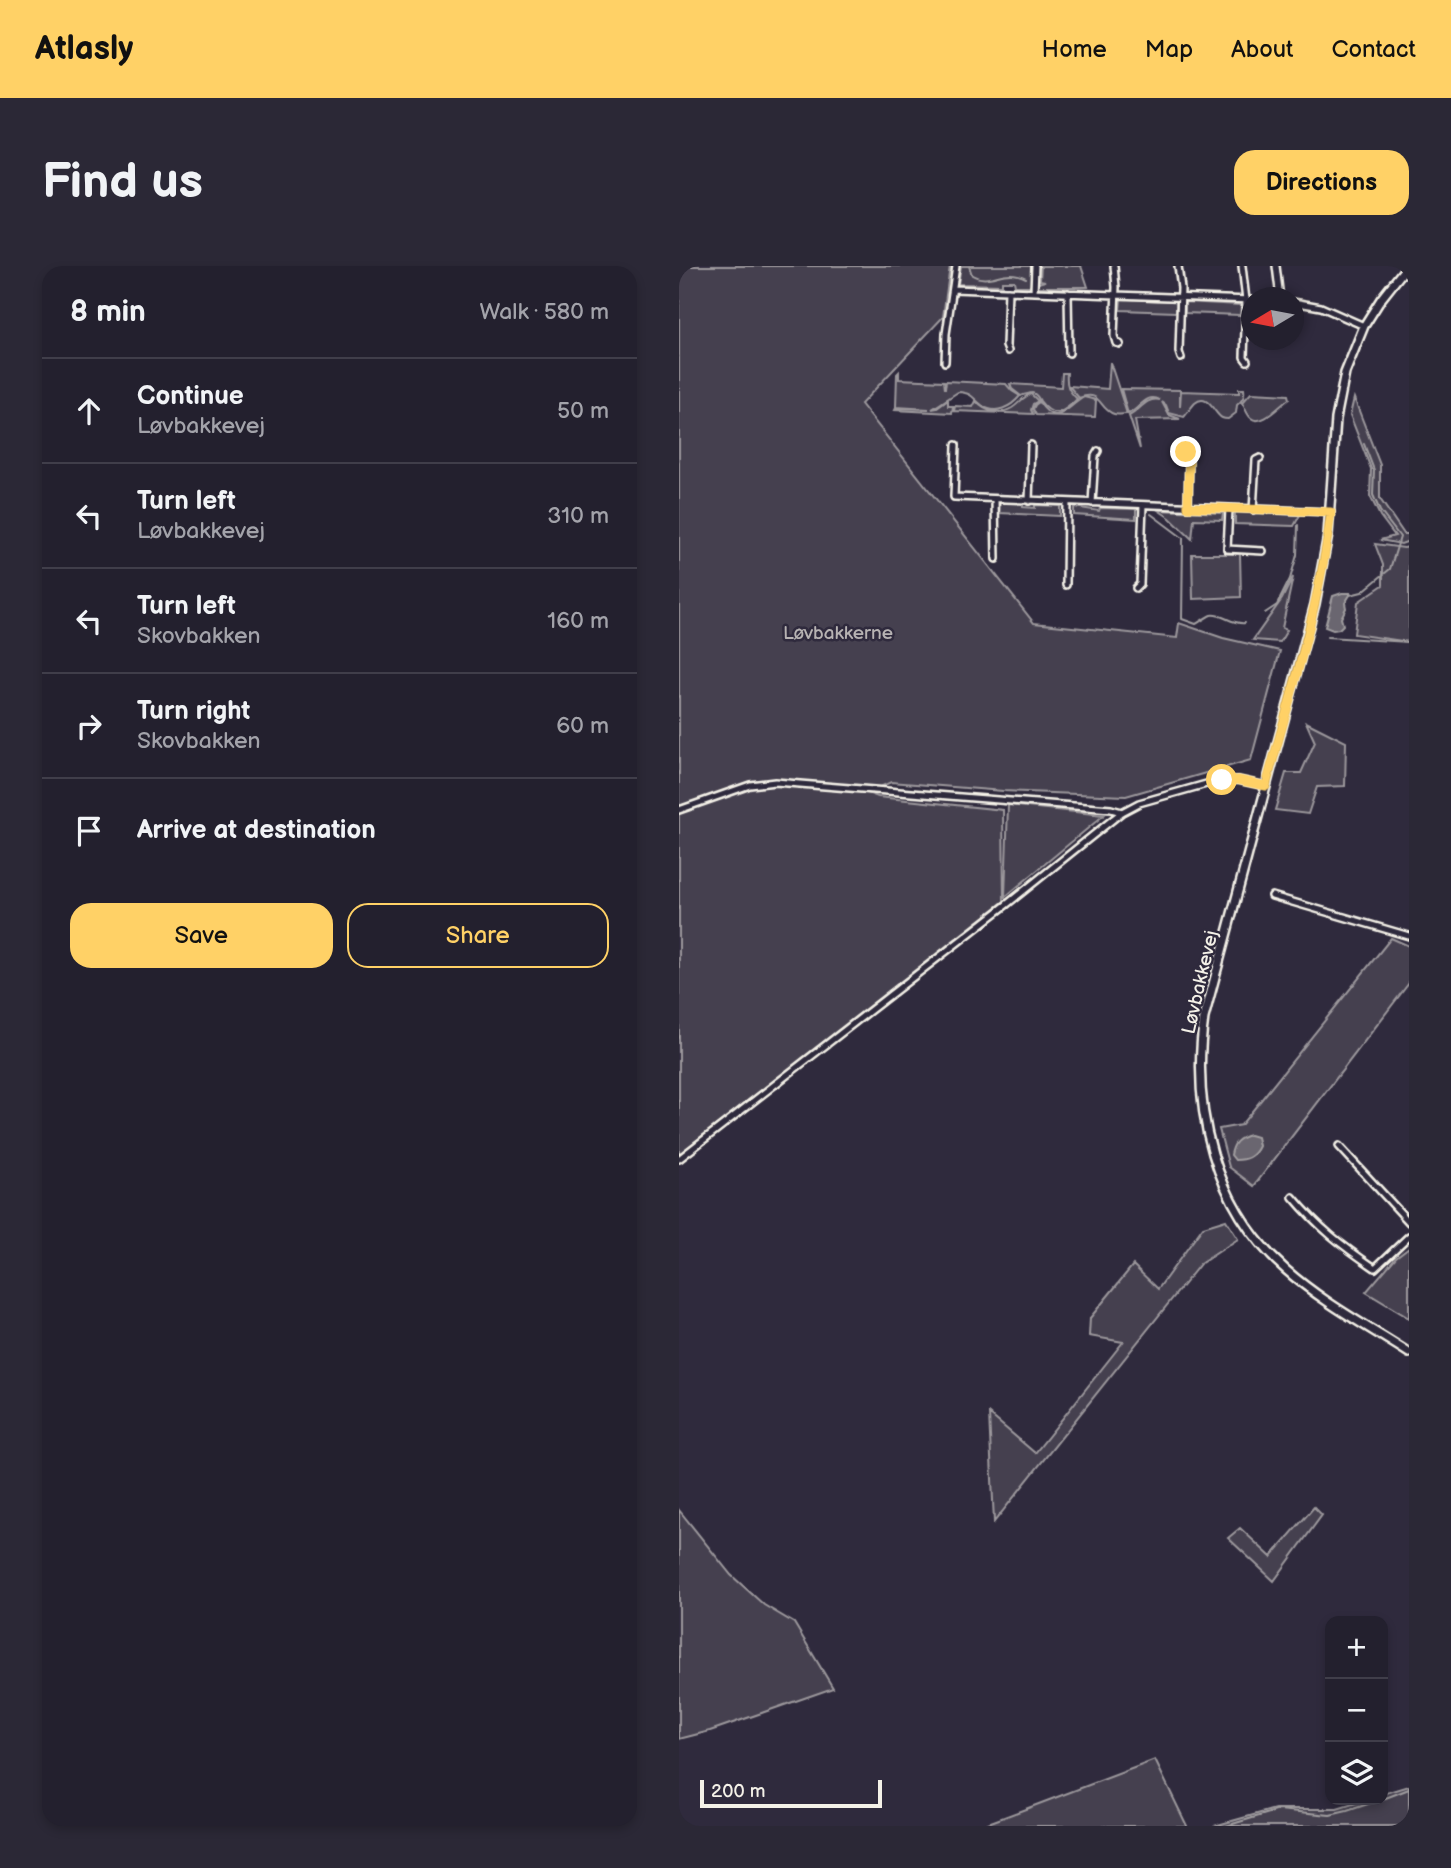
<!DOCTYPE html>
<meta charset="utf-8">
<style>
body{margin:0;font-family:"Balsamiq Sans",sans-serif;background:#2b2836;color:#f1f3f6}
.controls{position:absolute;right:21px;bottom:21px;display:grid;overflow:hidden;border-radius:14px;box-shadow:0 4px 10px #0003}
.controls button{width:63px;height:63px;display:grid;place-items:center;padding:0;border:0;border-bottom:2px solid #403e4a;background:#23202e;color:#f1f3f6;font:35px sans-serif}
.compass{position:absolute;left:562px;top:21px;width:63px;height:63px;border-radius:50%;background:#23202e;box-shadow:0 4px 10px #0003;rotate:260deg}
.scale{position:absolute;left:21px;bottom:18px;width:182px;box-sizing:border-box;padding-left:7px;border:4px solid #f4f1e8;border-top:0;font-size:19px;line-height:24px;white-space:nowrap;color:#f4f1e8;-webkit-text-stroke:5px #2f2a3d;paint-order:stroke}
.stop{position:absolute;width:21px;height:21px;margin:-16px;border:5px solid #ffd166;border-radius:50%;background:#fff}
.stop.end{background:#ffd166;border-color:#fff;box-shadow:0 2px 7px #0008}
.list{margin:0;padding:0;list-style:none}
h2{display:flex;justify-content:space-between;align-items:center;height:91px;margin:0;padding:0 28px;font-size:30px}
h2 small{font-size:23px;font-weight:400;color:#a3a3aa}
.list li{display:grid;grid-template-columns:46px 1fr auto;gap:21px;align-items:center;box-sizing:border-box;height:105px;padding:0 28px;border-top:2px solid #403e4a}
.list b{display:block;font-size:26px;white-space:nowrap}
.list p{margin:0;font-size:23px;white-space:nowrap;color:#a3a3aa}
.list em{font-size:23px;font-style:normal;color:#a3a3aa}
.actions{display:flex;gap:14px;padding:21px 28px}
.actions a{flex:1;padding:16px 0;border:2px solid #ffd166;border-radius:21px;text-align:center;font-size:24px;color:#ffd166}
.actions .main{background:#ffd166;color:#111}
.icon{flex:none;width:38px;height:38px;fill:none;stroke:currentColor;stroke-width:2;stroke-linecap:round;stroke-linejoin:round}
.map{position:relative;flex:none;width:730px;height:1560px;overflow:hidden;border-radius:21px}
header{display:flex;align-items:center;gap:42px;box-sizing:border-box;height:98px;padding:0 35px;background:#ffd166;color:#111}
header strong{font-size:33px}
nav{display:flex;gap:38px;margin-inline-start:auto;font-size:24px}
.intro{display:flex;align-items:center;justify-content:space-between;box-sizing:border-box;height:168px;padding:0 42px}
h1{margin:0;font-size:49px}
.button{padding:18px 32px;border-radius:21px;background:#ffd166;color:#111;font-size:24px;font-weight:700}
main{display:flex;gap:42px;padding:0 42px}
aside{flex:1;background:#23202e;border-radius:21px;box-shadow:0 4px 10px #0003}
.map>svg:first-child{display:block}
.green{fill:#454050;stroke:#9c989c;stroke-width:2}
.water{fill:#6a6670;stroke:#a19ea0;stroke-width:2}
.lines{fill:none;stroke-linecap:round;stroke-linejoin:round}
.stream{stroke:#a19ea0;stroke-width:2}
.minor-casing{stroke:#f4f1e8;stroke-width:10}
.tertiary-casing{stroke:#f4f1e8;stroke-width:12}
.minor{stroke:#2f2a3d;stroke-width:5}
.tertiary{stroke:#2f2a3d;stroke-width:7}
.route{stroke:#ffd166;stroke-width:9}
.labels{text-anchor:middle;stroke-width:5;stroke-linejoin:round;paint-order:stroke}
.park-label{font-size:19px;fill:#b7b3b3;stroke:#2f2a3d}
.street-label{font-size:19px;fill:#f4f1e8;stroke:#2f2a3d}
</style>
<header>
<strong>Atlasly</strong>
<nav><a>Home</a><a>Map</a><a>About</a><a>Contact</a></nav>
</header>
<div class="intro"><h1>Find us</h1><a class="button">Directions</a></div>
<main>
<aside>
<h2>8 min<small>Walk · 580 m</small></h2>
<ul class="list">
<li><svg class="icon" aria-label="ahead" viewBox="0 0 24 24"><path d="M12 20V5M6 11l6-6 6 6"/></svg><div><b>Continue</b><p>Løvbakkevej</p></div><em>50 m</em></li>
<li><svg class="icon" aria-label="left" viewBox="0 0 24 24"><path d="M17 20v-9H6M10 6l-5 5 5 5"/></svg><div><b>Turn left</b><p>Løvbakkevej</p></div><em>310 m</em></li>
<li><svg class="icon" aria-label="left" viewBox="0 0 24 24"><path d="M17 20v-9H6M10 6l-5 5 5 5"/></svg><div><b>Turn left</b><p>Skovbakken</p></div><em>160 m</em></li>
<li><svg class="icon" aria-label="right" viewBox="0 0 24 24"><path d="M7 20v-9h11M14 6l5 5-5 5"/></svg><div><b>Turn right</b><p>Skovbakken</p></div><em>60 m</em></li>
<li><svg class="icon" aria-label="arrive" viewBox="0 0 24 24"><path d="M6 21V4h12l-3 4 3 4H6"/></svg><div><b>Arrive at destination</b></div></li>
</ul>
<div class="actions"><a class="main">Save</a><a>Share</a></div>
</aside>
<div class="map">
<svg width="730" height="1560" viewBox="0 0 730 1560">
<rect width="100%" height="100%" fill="#2f2a3d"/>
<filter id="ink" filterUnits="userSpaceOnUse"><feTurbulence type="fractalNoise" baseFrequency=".0143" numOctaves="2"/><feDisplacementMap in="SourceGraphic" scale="14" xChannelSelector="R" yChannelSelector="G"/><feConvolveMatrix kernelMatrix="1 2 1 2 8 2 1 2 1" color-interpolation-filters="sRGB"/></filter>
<g filter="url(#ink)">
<path class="green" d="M0,0H271L264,51L182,138L355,357L498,372L500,357L544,372L601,385L572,494L447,530L324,525L212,516L188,527L199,531L324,544L325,635L0,888Z
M282,0H353L352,20H336L335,15H323V19L279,18Z
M362,0H402L409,21H359V17L366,15L361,14Z
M442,33L497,35V46L441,44Z
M506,36L562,39L561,49L506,47Z
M431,96L448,148C444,148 438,149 435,148C419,143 423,123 400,132L390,120L429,123Z
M220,106V113L265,115L266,123L267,115L327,118L333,125L341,130C332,141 317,149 304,140C293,132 294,127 279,126L253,143L258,142L269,134V140H274L273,147L216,144L217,142L250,143L217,141L218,108Z
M383,107H388C387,120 389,124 398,133C384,147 375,154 361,135C359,132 357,127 353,127C352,127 343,129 342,130L333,123L331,118L382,121Z
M442,123L501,124V141L502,125L560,127V123H565C566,130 564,134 558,139L557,147L549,153C547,153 545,153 543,152C535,148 529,126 516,137C512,141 509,147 505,151L490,147L487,139L483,136L490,149L501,153L456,154L461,183L450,150C462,144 466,131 481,134C467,126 461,143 449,148Z
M572,127L609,129L610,133C600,140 583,161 572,152C568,149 566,141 563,137Z
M352,128L359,135L354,138L352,144L354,148L275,145L276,140L294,141L297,135C306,146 321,149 333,142C341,137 343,131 352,128Z
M405,131L417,134L416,151L357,149L354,143L356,139L360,136C378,164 389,139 405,131Z
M675,132L701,199V233L725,268H730V275L722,278L701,274L716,270L701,250L691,230L692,203L671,149Z
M321,237H344V241L356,242V239L381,240V250L320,247Z
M395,241L420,245L421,242L457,243V253L395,249Z
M479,244L544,247L543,254L515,253L513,273L491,252Z
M556,246L621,249L615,260L556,258Z
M696,278L725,282L730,281V376L675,368L679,336L704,319V299Z
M513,288H561L562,331L514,333Z
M614,311L603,362L608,364L601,376L574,374L603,333Z
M627,456L667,476L666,520L638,521L629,548L596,544L607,507H622L636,476Z
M329,539L425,549L326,631Z
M712,672L730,680V717L575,920L550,901L540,863L562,859Z
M547,954L559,973L521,998L315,1256L310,1148L356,1187L444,1076L410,1070L411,1052L454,999L479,1023L524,961Z
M730,981V1052L687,1026L717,991Z
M635,1241L643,1249L595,1315L549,1272L561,1262L592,1291Z
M0,1244L52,1309L85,1339L115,1357L154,1422L31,1465L0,1473Z
M476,1494L508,1560H301L320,1553Z
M730,1520V1560H535L596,1543H658L687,1534H704V1528Z"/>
<path class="water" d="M663,327H671V329L666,337L667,342L662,352L664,359L660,363L654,364L646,361L654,330Z
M571,869L578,871L580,880C575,891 568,894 556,894L552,889C554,877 559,872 571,869Z"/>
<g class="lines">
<path class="stream" d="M290,0L293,9C312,20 324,0 347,12
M472,248L504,272L503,353L517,358C521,356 527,351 532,349C543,347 553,359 566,357
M671,329L683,326L711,303L721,271L701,245L694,229L695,204L685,178
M586,347L598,339L611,313L618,289L619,259
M648,371L730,376
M704,1533L730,1523
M547,1560L600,1544L651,1549L668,1545L695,1536"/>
<g class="minor-casing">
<path id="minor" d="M435,0L437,21L435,70L437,77L441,78
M499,0L502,22L500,86L502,92
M563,0L567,34L565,91L568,95
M597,0L601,32
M274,23L572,34
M329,25L327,80L329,85
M355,26L356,0
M389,27L390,87
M614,36L642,41L685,60
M266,96L267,68L277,0
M277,179L275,231L652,246
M507,186L510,190L509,241
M316,233L317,293
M350,235L352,179
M413,237L416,190L419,185
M550,243L548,283L584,285
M574,244L577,194L581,192
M387,319L388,236
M457,322L461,318L464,239
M0,544L71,519L96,516L432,543L443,546
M593,630L730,670
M660,880L730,956
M0,893L327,639L443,546L460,537L538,515L559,514L587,520
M614,931C640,962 662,979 696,1002L730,970"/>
</g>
<g class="tertiary-casing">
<path id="tertiary" d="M728,0L702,33L685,60L666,107L657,153L649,269L636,338L525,752C512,843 535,940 606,1003C643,1036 688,1060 730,1087"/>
</g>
<use href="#minor" class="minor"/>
<use href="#tertiary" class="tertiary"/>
</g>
</g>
<g class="lines" filter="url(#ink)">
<path class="route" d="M507,186L510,190L509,241L652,246C641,340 611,429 587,520L559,514H543"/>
</g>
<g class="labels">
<g class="park-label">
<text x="159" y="373">Løvbakkerne</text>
</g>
<g class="street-label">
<text transform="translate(520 716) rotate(-77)" y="7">Løvbakkevej</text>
</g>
</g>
</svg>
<div class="controls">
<button>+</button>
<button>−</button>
<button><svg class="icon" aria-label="layers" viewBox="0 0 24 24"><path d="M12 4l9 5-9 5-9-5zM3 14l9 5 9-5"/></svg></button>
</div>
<svg class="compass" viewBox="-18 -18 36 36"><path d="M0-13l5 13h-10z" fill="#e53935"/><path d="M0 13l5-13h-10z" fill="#a3a3aa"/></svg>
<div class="scale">200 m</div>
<div class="stop" style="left:543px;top:514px"></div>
<div class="stop end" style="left:507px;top:186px"></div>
</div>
</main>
